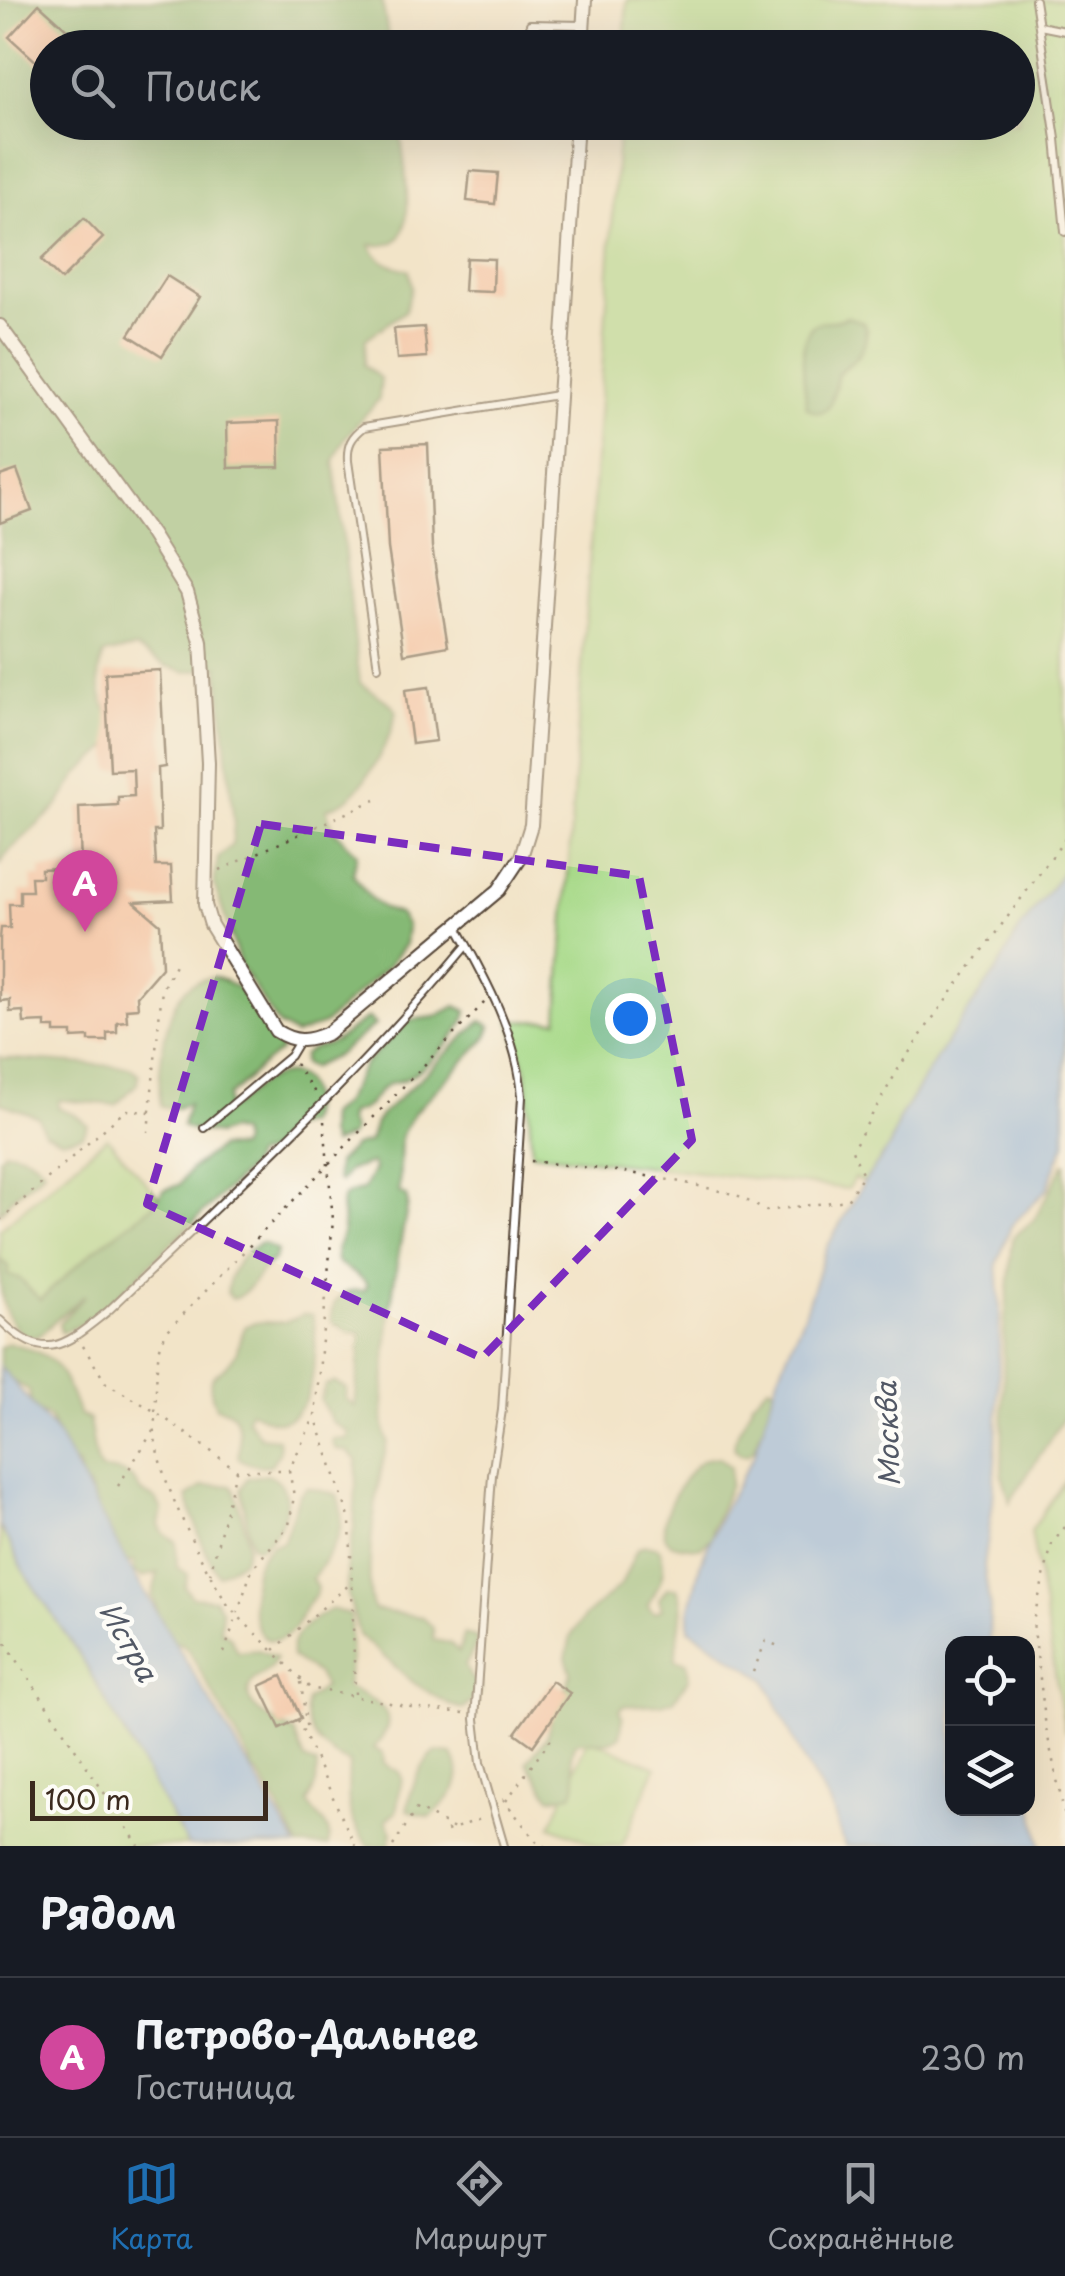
<!DOCTYPE html>
<html lang="ru">
<meta charset="utf-8">
<style>
body{margin:0;font-family:"Playpen Sans",sans-serif;background:#242831;color:#f1f3f6}
.controls{position:absolute;right:30px;bottom:30px;display:grid;overflow:hidden;border-radius:20px;box-shadow:0 10px 40px #0002}
.controls button{width:90px;height:90px;display:grid;place-items:center;padding:0;border:0;border-bottom:2px solid #363941;background:#171b24;color:#f1f3f6;font:50px sans-serif}
.scale{position:absolute;left:30px;bottom:25px;width:238px;box-sizing:border-box;padding-left:10px;border:5px solid #3b2a1e;border-top:0;font-size:28px;line-height:35px;white-space:nowrap;color:#3b2a1e;-webkit-text-stroke:8px #fdfcf7;paint-order:stroke}
.you{position:absolute;left:630px;top:1018px;width:35px;height:35px;margin:-25px;border:8px solid #fff;border-radius:50%;background:#1a73e8;box-shadow:0 0 0 15px #1a73e833}
.badge{display:grid;place-items:center;width:65px;height:65px;border-radius:50%;background:#1f6fb2;color:#fff;font-size:32px;font-weight:700}
.pin{position:absolute;translate:-50% -82px;filter:drop-shadow(0 2px 5px #0008)}
.pin::after{content:'';position:absolute;top:52px;width:35px;height:30px;background:inherit;clip-path:polygon(0 0,100% 0,50% 100%)}
.list{margin:0;padding:0;list-style:none}
h2{display:flex;justify-content:space-between;align-items:center;height:130px;margin:0;padding:0 40px;font-size:42px}
h2 small{font-size:32px;font-weight:400;color:#9ea1a6}
.list li{display:grid;grid-template-columns:65px 1fr auto;gap:30px;align-items:center;box-sizing:border-box;height:160px;padding:0 40px;border-top:2px solid #363941}
.list b{display:block;font-size:38px;white-space:nowrap}
.list p{margin:0;font-size:32px;white-space:nowrap;color:#9ea1a6}
.list em{font-size:32px;font-style:normal;color:#9ea1a6}
.icon{flex:none;width:55px;height:55px;fill:none;stroke:currentColor;stroke-width:2;stroke-linecap:round;stroke-linejoin:round}
.map{position:relative;flex:none;width:1065px;height:1846px;overflow:hidden}
.search{position:absolute;background:#171b24;box-shadow:0 10px 40px #0002;left:30px;right:30px;top:30px;height:110px;display:flex;align-items:center;gap:25px;box-sizing:border-box;padding:0 35px;border-radius:55px;color:#9ea1a6;font-size:38px}
.sheet{height:290px;background:#171b24}
nav{display:flex;justify-content:space-around;align-items:center;box-sizing:border-box;height:140px;border-top:2px solid #363941;background:#171b24;font-size:28px;color:#9ea1a6}
nav a{display:grid;justify-items:center;gap:5px}
nav .on{color:#1f6fb2}
.map>svg:first-child{display:block}
.green{fill:#a7d988;stroke:#718253;stroke-width:2.5;fill-rule:evenodd}
.forest{fill:#85b974;stroke:#607249;stroke-width:2.5}
.water{fill:#7eaee9;stroke:#5c6c84;stroke-width:2.5}
.building{fill:#f9b08f}
.lines{fill:none;stroke-linecap:round;stroke-linejoin:round}
.lane-casing{stroke:#564638;stroke-width:10}
.street-casing{stroke:#564638;stroke-width:16}
.path{stroke:#564638;stroke-width:2.5;stroke-dasharray:2.5 8;stroke-linecap:butt}
.lane{stroke:#fff;stroke-width:6}
.street{stroke:#fff;stroke-width:12}
.marked{fill:none;stroke:#7b2cbf;stroke-width:8;stroke-dasharray:20 12;stroke-linejoin:round}
.labels{text-anchor:middle;stroke-width:9;stroke-linejoin:round;paint-order:stroke}
.water-label{font-size:28px;font-style:italic;fill:#525865;stroke:#fdfcf7}
</style>
<div class="map">
<svg width="1065" height="1846" viewBox="0 0 1065 1846">
<rect width="100%" height="100%" fill="#fdfcf7"/>
<filter id="ink" filterUnits="userSpaceOnUse"><feTurbulence type="fractalNoise" baseFrequency=".01" numOctaves="2"/><feDisplacementMap in="SourceGraphic" scale="20" xChannelSelector="R" yChannelSelector="G"/><feConvolveMatrix kernelMatrix="1 2 1 2 8 2 1 2 1" color-interpolation-filters="sRGB"/></filter>
<filter id="wash" filterUnits="userSpaceOnUse"><feTurbulence type="fractalNoise" baseFrequency=".0048" numOctaves="4" result="noise"/><feDisplacementMap in="SourceGraphic" scale="40" xChannelSelector="R" yChannelSelector="G"/><feGaussianBlur stdDeviation="2.25" result="paint"/><feColorMatrix in="noise" values="0 0 0 0 0 0 0 0 0 0 0 0 0 0 0 0 0 1.4 0 .05"/><feComposite in="paint" operator="in"/></filter>
<g filter="url(#wash)">
<rect width="100%" height="100%" fill="#f2e4c8"/>
<path class="green" d="M627,0H1065V869L1018,932L996,972L944,1046L899,1119L890,1146L864,1182L854,1178L848,1189L532,1153L526,1070L510,1021L558,1020L619,123L1018,122V48L624,47ZM822,322L867,330C864,351 855,361 838,373L829,407H807L803,348Z
M107,1137L161,1200L31,1312L0,1276V1229Z
M1065,1480V1732L1031,1531Z
M0,1526L28,1578L81,1657L188,1846H0Z
M588,1738L656,1767L622,1846H599L551,1826Z"/>
<path class="forest" d="M0,0H382L390,47L48,48V122L399,123C402,148 416,220 399,238C390,247 380,245 370,245C378,262 391,266 409,270L412,286L405,311L366,339L364,365L381,379L379,399L344,439L334,461L360,683L391,704L396,711C392,739 370,778 349,798C343,803 334,806 326,809L334,830L357,854L353,874C366,894 375,908 399,914L407,926L405,944L388,966L324,1024L295,1035L278,1025L241,967L214,884L218,858L232,845L234,824L218,666L186,672L167,666L136,648L104,654C90,693 110,706 116,741L78,774L57,807L7,853L0,866Z
M847,317L863,322C873,344 855,361 838,373C834,390 832,425 807,407C805,389 795,332 817,323C825,320 834,323 847,317Z
M212,977C247,983 263,1016 281,1045L280,1052C259,1064 247,1082 228,1096L227,1107L235,1106C248,1094 266,1076 284,1074C312,1071 315,1105 306,1124C287,1125 280,1136 271,1151L254,1156L250,1167L105,1308L83,1324L61,1333L59,1324L85,1295L38,1336L28,1338C0,1320 0,1289 0,1259L9,1267L7,1275L19,1278L40,1300L94,1250L149,1209L164,1190L179,1185L191,1169L220,1147L239,1148L242,1142L240,1133L229,1130L217,1135C204,1129 194,1134 182,1126L188,1104L176,1108L161,1107C156,1079 164,1021 179,997C188,984 198,980 212,977Z
M456,1006L467,1011C464,1033 423,1071 403,1080C398,1082 391,1082 387,1085C370,1097 375,1108 350,1113L348,1121L353,1130L350,1136L332,1144L328,1134L329,1115L343,1104L364,1065L409,1020L435,1017Z
M369,1018L375,1025L336,1056L311,1068L303,1064V1056C313,1045 320,1049 333,1042C346,1036 352,1026 369,1018Z
M481,1021L491,1026L487,1037L414,1113L401,1136L399,1192L406,1196L408,1204C396,1261 388,1315 385,1373C384,1395 380,1422 388,1442C378,1474 362,1581 374,1610L423,1617L433,1628V1640L450,1643L459,1652L464,1634L476,1637L477,1643L465,1666L471,1678L480,1684L481,1692L464,1709L450,1705L414,1683L359,1635L347,1591V1565L354,1528L357,1460L347,1451L336,1449L332,1443L333,1439H347L349,1432L332,1422L320,1399L326,1385L335,1382L347,1389L346,1399L355,1407L361,1333L348,1332L332,1322C330,1301 342,1288 364,1291L367,1286L364,1280L337,1262C335,1243 342,1241 343,1228C344,1206 331,1195 363,1190L374,1169L372,1163L349,1170L340,1181L337,1179V1163L354,1146L369,1142L374,1126L382,1114Z
M0,1055L1,1058L129,1067L139,1074L137,1084L116,1105L59,1100L58,1108L74,1114L88,1125L83,1135L62,1140L44,1132L38,1117L0,1103Z
M5,1151C20,1151 35,1158 44,1170C35,1183 21,1188 11,1199C7,1204 5,1209 0,1213V1158Z
M1065,1162V1416L1010,1502L1002,1474L1004,1330L1013,1237L1034,1220Z
M262,1243L277,1251L274,1260C258,1270 249,1296 232,1299L227,1293C229,1270 240,1253 262,1243Z
M303,1314L312,1315C320,1341 316,1417 280,1421C269,1423 260,1414 250,1411L247,1419L261,1437L278,1439L280,1451L271,1465C262,1467 244,1464 238,1457C240,1448 240,1421 233,1414C228,1410 222,1409 216,1407C201,1369 218,1380 233,1358C240,1348 239,1336 246,1326C268,1316 278,1330 303,1314Z
M8,1343C62,1354 59,1370 80,1415L89,1419L96,1461L101,1470C119,1471 134,1473 140,1491L156,1499L162,1510L159,1525L163,1533L176,1542L177,1567L188,1574L185,1587L192,1597L215,1599L222,1611L220,1630L230,1636L238,1652L259,1650L276,1658C272,1672 262,1671 253,1681C233,1706 280,1724 294,1732L305,1760L317,1765L316,1784L308,1803C317,1819 334,1825 328,1846H299L278,1806L258,1774L252,1770L251,1762L189,1651L181,1643H161C158,1627 160,1610 152,1597L158,1573L142,1577L134,1571V1561L122,1565L88,1487L81,1486L79,1467L67,1457L49,1417L32,1408L29,1390L0,1374V1348Z
M770,1385L774,1387L766,1428L759,1433L755,1449L747,1455L740,1454L734,1448C734,1430 750,1418 752,1401Z
M719,1457L730,1467V1485L712,1528V1537L700,1548C691,1547 677,1548 669,1542C651,1527 685,1469 703,1460C707,1458 714,1458 719,1457Z
M267,1474C301,1486 284,1535 258,1548L251,1545L241,1489L247,1478Z
M231,1485L235,1490L246,1532L247,1547L243,1560L218,1575L202,1544L187,1497L203,1486Z
M307,1487L337,1495C350,1530 331,1551 312,1579L317,1588L315,1596C300,1607 300,1631 282,1638C246,1653 250,1582 257,1564C260,1556 265,1551 271,1545L283,1542L299,1495Z
M646,1545L659,1548C669,1571 659,1585 648,1606L654,1613L662,1609L659,1599L667,1588H677C689,1613 674,1635 676,1660L687,1662L689,1678L674,1700L661,1704L623,1706L619,1710L623,1718L620,1736C606,1747 593,1739 576,1742C563,1761 584,1773 572,1794L551,1798L527,1762L546,1738L556,1703L567,1685L571,1673L566,1658L571,1636L584,1617L621,1585L637,1549Z
M332,1609L350,1615L351,1660L346,1687C376,1703 406,1711 374,1748L383,1754L384,1763L399,1772L402,1778L396,1812L386,1820L392,1832L389,1846H369C344,1817 348,1799 349,1763C324,1752 300,1731 307,1700L324,1687L317,1674L292,1657C287,1634 314,1618 332,1609Z
M436,1752L452,1754C469,1779 450,1800 430,1817L407,1810C411,1788 418,1767 436,1752Z"/>
<path class="water" d="M1065,869V1143L1047,1189L1011,1226L997,1264L1000,1309L997,1427L993,1501L984,1566L990,1609L989,1643L952,1644V1808H1028V1785L1041,1846H845L831,1805L804,1762L765,1679L689,1629V1612L700,1565L721,1514L755,1453L778,1377L804,1314L826,1249L864,1182L890,1146L899,1119L944,1046L996,972L1018,932Z
M0,1366L58,1435L126,1561L297,1846H188L81,1657L28,1578L0,1526Z"/>
<g id="blocks">
<path class="building" d="M39,4L70,32L65,37L67,48H48V56L40,65L9,37Z
M470,171L498,173L495,204L467,201Z
M84,218L103,238L61,280L41,260Z
M466,258L494,259L493,292L464,291Z
M167,276L200,297L162,356L129,335Z
M424,327L427,357L397,359L394,329Z
M279,421L280,467L228,468L227,423Z
M428,444L432,547L448,646L404,654L388,548L383,446Z
M17,470L32,511L0,523V476Z
M160,670L165,767L158,768L160,831H154L156,866H171L173,900L134,902L160,924L162,967L137,996L138,1008L126,1009L127,1021L117,1022V1032L107,1033V1041H89V1037L72,1038V1033H55V1028H45V1022L24,1023L23,1011L10,1012V1000L0,1001V938L1,928H10L9,904H20V891H32L31,877H41V869L81,867L79,807L118,805V797L134,796L133,769L110,770L105,673Z
M429,687L436,741L412,744L405,690Z
M282,1676L301,1718L280,1728L260,1686Z
M552,1681L570,1693L533,1746L515,1733Z"/>
</g>
</g>
<g filter="url(#ink)">
<use href="#blocks" fill-opacity="0" stroke="#564638" stroke-width="2.5"/>
<g class="lines">
<g class="lane-casing">
<path id="lane" d="M1035,0L1056,139L1065,232
M530,24L583,25
M1040,26L1065,31
M378,667L348,461C347,445 351,437 364,427L557,395
M457,927C486,979 518,1037 522,1097L502,1410L492,1475L475,1719L480,1763L504,1846
M204,1128L290,1056L299,1041
M0,1320C46,1365 65,1345 108,1311C232,1193 358,1076 467,945"/>
</g>
<g class="street-casing">
<path id="street" d="M582,48L585,0
M0,326L151,534L187,592L201,642L208,763L205,905L211,925L276,1031C295,1043 308,1042 328,1033L499,890L521,857L531,825L577,122"/>
</g>
<path class="path" d="M220,870L375,800
M295,1064L316,1094
M150,1111L162,989L178,959
M324,1121L333,1220L315,1416L350,1520L355,1695
M531,1161L625,1172L686,1183L737,1195L766,1211L847,1200L863,1175L852,1150L900,1066L930,1022L1065,839
M0,1220L126,1110L150,1112L148,1132
M83,1346L106,1383L156,1412L237,1470H289
M118,1486L155,1428
M1065,1527L1052,1544L1033,1621L1046,1728L1065,1817
M210,1574L236,1471
M0,1634L139,1846
M274,1650L351,1583
M224,1653L252,1569L289,1525L294,1496L289,1470L315,1416
M753,1672L766,1641L778,1646
M301,1682L307,1733
M464,1713L411,1707L310,1688L230,1608C206,1573 158,1478 155,1436C154,1421 156,1404 156,1389C157,1367 156,1347 169,1329L485,1002
M298,1720L355,1846
M503,1799L537,1842L545,1846
M506,1801L551,1739
M447,1831L483,1818
M393,1846L417,1808L454,1829"/>
<use href="#lane" class="lane"/>
<use href="#street" class="street"/>
</g>
</g>
<path d="M0 0H1065V1846H0ZM261,824L639,876L692,1140L482,1358L147,1204Z" fill="#f2e4c8" fill-opacity=".55" fill-rule="evenodd"/>
<path class="marked" d="M261,824L639,876L692,1140L482,1358L147,1204Z"/>
<g class="labels">
<g class="water-label">
<text transform="translate(888 1434) rotate(-92)" y="10">Москва</text>
<text transform="translate(128 1642) rotate(60)" y="10">Истра</text>
</g>
</g>
</svg>
<div class="controls">
<button><svg class="icon" aria-label="locate" viewBox="0 0 24 24"><circle cx="12" cy="12" r="6"/><path d="M12 2v4M12 18v4M2 12h4M18 12h4"/></svg></button>
<button><svg class="icon" aria-label="layers" viewBox="0 0 24 24"><path d="M12 4l9 5-9 5-9-5zM3 14l9 5 9-5"/></svg></button>
</div>
<div class="scale">100 m</div>
<div class="you"></div>
<div class="pin badge" style="left:85px;top:932px;background:#d1479c">A</div>
<div class="search"><svg class="icon" aria-label="search" viewBox="0 0 24 24"><circle cx="10" cy="10" r="6"/><path d="M15 15l6 6"/></svg>Поиск</div>
</div>
<section class="sheet">
<h2>Рядом<small></small></h2>
<ul class="list">
<li><span class="badge" style="background:#d1479c">A</span><div><b>Петрово-Дальнее</b><p>Гостиница</p></div><em>230 m</em></li>
</ul>
</section>
<nav>
<a class="on"><svg class="icon" aria-label="map" viewBox="0 0 24 24"><path d="M3 6l6-2 6 2 6-2v14l-6 2-6-2-6 2zM9 4v14M15 6v14"/></svg>Карта</a>
<a><svg class="icon" aria-label="directions" viewBox="0 0 24 24"><path d="M12 3l9 9-9 9-9-9zM9 14v-3h6M13 9l2 2-2 2"/></svg>Маршрут</a>
<a><svg class="icon" aria-label="saved" viewBox="0 0 24 24"><path d="M7 4h10v16l-5-4-5 4z"/></svg>Сохранённые</a>
</nav>
